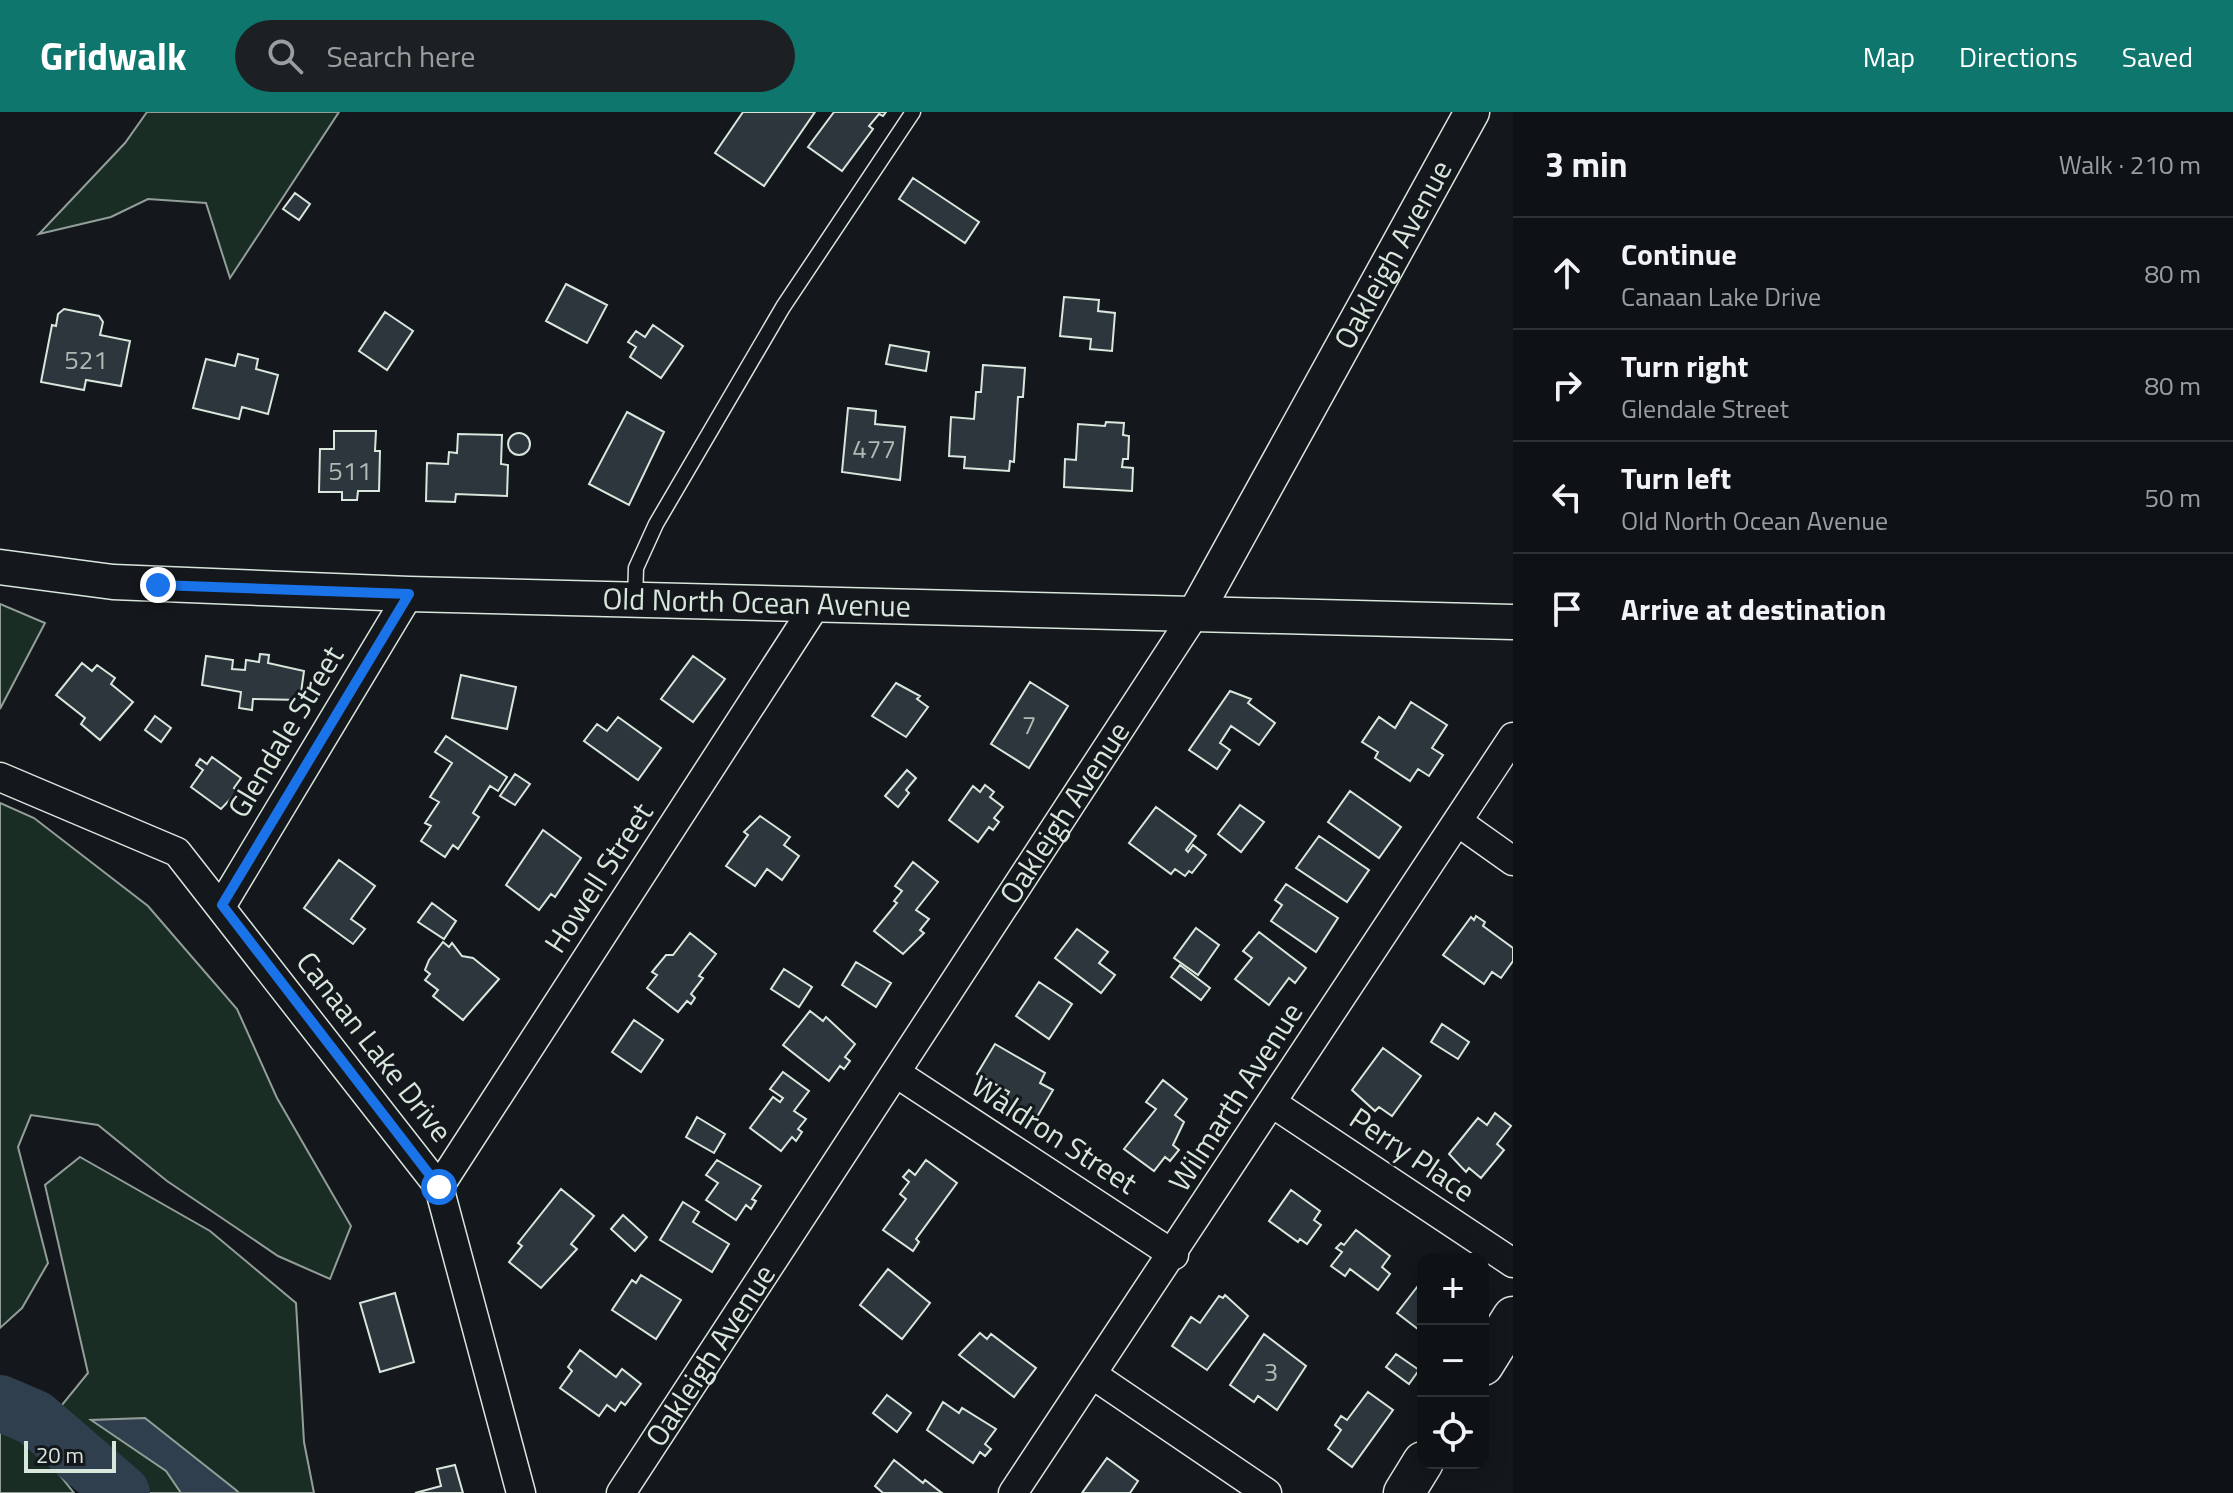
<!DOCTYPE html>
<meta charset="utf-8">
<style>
body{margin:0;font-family:"Titillium Web",sans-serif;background:#1d2022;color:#f1f3f6}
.controls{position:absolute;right:24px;bottom:24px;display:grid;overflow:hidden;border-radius:16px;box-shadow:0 4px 20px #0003}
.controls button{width:72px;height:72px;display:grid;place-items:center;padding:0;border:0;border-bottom:2px solid #2f3234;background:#0f1215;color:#f1f3f6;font:40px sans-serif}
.scale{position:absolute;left:24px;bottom:20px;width:92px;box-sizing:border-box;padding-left:8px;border:4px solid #d8e6dc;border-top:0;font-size:22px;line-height:28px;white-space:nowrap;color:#d8e6dc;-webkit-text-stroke:6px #14181c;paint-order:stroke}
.stop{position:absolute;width:24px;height:24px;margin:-18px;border:6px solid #1a73e8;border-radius:50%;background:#fff}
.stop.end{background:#1a73e8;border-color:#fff;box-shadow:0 2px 8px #0008}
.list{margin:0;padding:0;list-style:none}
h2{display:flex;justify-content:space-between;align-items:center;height:104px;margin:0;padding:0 32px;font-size:34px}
h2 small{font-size:26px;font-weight:400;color:#9b9ea0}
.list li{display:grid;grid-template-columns:52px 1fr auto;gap:24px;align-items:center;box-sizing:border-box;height:112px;padding:0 32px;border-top:2px solid #2f3234}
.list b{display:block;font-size:30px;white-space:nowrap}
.list p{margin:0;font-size:26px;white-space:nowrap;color:#9b9ea0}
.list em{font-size:26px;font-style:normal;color:#9b9ea0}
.icon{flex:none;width:44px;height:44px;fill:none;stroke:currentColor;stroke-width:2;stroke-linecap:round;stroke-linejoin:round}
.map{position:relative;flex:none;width:1513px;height:1381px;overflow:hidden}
header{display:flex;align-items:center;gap:48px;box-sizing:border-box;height:112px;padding:0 40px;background:#0f766e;color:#fff}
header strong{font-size:38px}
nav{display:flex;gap:44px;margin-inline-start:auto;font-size:28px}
.search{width:560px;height:72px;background:#1d2022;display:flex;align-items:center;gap:20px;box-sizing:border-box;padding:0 28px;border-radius:44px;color:#9b9ea0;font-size:30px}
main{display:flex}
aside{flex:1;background:#0f1215}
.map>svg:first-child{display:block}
.green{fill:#1a2d24;stroke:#939e99;stroke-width:2}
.water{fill:#2f3f4d;stroke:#939e99;stroke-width:2}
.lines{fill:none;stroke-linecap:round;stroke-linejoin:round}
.river{stroke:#2f3f4d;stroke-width:56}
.building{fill:#2c363c;stroke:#d8e6dc;stroke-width:2}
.service-casing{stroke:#d8e6dc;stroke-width:17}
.minor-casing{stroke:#d8e6dc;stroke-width:31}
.tertiary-casing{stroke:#d8e6dc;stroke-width:37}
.secondary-casing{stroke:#d8e6dc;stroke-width:43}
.service{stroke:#14181c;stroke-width:14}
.minor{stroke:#14181c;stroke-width:28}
.tertiary{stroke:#14181c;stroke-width:34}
.secondary{stroke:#14181c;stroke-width:40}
.route{stroke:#1a73e8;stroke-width:10}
.labels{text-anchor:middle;stroke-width:6;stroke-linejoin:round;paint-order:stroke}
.number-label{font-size:26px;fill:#adbab4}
.street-label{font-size:30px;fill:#d8e6dc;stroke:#14181c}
</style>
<header>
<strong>Gridwalk</strong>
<div class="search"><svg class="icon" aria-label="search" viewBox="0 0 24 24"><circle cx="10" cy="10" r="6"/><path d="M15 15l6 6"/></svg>Search here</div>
<nav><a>Map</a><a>Directions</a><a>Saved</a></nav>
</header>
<main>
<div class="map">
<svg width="1513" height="1381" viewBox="0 0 1513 1381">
<rect width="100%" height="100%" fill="#14181c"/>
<path class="green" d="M147,0H339L230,166L206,91L148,87L111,105L39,122L125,31Z
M0,492L45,511L0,597Z
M0,691L34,706L148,794L237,897L277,986L351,1114L330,1167L278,1144L167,1069L98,1013L31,1003L18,1035L48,1151L22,1196L0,1216Z
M80,1045L210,1119L296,1191L304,1330L314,1381H114V1373L57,1299L88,1261L45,1073Z
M0,1279L29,1324L74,1381H0Z"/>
<path class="water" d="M145,1306L236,1378L239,1381H181L166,1359L91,1308Z"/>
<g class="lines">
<path class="river" d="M0,1291L35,1306L122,1381"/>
</g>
<path class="building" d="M743,0H815L764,74L715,41Z
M834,0H886L883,4L879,2L869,14L873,17L842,59L808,35Z
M913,66L979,110L965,131L899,87Z
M295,81L310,92L299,108L283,97Z
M566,172L607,193L587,231L546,209Z
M1064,185L1099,188L1098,199L1115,201L1112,239L1090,237L1091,227L1060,224Z
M64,197L99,204L103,210L100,223L130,229L121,274L86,268L84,278L41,270L52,213L56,214L58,202Z
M385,200L413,219L387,258L359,239Z
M653,213L683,234L661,266L630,245L636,235L628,230L636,219L645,225Z
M890,233L929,240L926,259L886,252Z
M238,242L258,247L256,257L278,263L268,302L242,295L239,307L193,296L206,247L235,254Z
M983,253L1025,256L1023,285H1018L1014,350L1010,349L1009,359L964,356L965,345L949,344L951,305L974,307L976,280H981Z
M848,296L876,299L875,312L905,315L900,368L842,360Z
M627,300L664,320L629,393L589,372Z
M1106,310L1124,311L1123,323L1129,324L1128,347H1123L1122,355L1133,356L1132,379L1064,375L1065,347L1076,348L1078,312L1105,314Z
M334,319H376L375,339H380L379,379H358L357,388H342V380H319L320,337H334Z
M508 332a11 11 0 1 1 22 0a11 11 0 1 1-22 0Z
M458,322L502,323L501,352L508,353L507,384L456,382L455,390L426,389L427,351L448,352L449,340L457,341Z
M260,542L269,543L268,551L304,559L300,588L253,587L252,598L239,596L241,580L202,573L206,544L233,548L232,557L245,558L246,548L259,550Z
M693,544L725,567L693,610L661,587Z
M82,551L92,559L97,553L115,566L111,572L133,590L100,628L81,612L85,606L56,583Z
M461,563L516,575L507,617L452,606Z
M1030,570L1068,594L1029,656L991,632Z
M896,571L920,584L917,587L928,595L906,625L872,604Z
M1230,579L1251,587L1248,591L1275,611L1259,633L1231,614L1220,631L1230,638L1217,657L1189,638Z
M1411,590L1447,613L1432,636L1443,643L1429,664L1418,657L1410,669L1375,646L1378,640L1362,630L1379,605L1395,616Z
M155,604L171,616L161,630L145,618Z
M618,605L661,636L638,668L584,629L597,612L607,619Z
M446,624L507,665L498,679L490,674L473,701L479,705L458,737L453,733L445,745L421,729L431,714L425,711L439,690L430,685L452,651L435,640Z
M212,645L241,666L234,676L238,679L221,697L191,675L203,658L196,653L200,647L207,652Z
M907,658L916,666L906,678L909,681L898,695L885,684Z
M515,662L530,672L515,693L500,684Z
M985,673L994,680L990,685L1003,695L994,706L999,710L993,718L989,715L978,730L949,708L973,674L980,680Z
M1350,679L1401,715L1379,746L1328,710Z
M1240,693L1264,710L1241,740L1218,722Z
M1156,695L1196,724L1186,738L1188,740L1193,733L1206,743L1192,761L1189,759L1185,764L1175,757L1171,762L1129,731Z
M760,704L790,725L784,733L799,744L782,768L767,757L755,774L726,754L748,723L744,720Z
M543,718L581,746L555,785L551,782L539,798L506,773Z
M1319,724L1369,758L1347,790L1296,756Z
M339,748L375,774L351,807L365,817L353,832L304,796Z
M913,750L938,770L916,798L929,807L920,818L924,821L903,842L874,819L897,791L894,789L902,779L895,774Z
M1286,772L1338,806L1316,840L1271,809L1282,793L1275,788Z
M432,791L456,809L444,827L418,810Z
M1476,804L1485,810L1483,814L1513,836V849L1501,866L1492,860L1484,872L1443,843L1471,805L1474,808Z
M1196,816L1219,833L1198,863L1174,846Z
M1077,817L1108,840L1099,851L1115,863L1101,881L1055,846Z
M1259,820L1306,856L1295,871L1289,866L1269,893L1235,867L1252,846L1243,839Z
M690,821L716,842L699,864L703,866L691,882L695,886L691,892L687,889L678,900L647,876L657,863L652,860L666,843H673Z
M443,830L449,835L452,831L462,844L473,846L499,867L463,908L433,884L438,878L425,868L430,862L425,858L429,848Z
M856,850L891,871L876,895L842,873Z
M1180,853L1210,876L1201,888L1171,865Z
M784,857L812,875L799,895L771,877Z
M1039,870L1072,892L1049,927L1016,904Z
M810,899L823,909L826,905L855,932L845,945L850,949L844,957L840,954L829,969L783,933Z
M634,908L663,928L641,960L612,940Z
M1442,912L1469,930L1458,947L1431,930Z
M995,932L1045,961L1040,971L1053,978L1037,1005L1005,987L1009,980L977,962Z
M1383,936L1421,964L1392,1004L1379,995L1375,999L1352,978Z
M783,960L809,979L794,999L806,1007L798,1017L802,1020L796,1029L792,1025L781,1039L750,1016L773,985L780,990L783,986L770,977Z
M1163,968L1187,987L1175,1003L1184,1010L1173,1033L1179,1038L1170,1049L1165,1045L1154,1059L1124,1037L1156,997L1146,990Z
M1495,1001L1511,1014L1497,1032L1504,1038L1481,1066L1469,1056L1466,1060L1449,1042L1478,1006L1487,1013Z
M697,1005L725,1022L714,1041L686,1025Z
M717,1048L761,1074L752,1087L756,1089L751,1097L746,1093L736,1108L706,1088L718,1071L706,1063Z
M926,1048L957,1071L916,1127L919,1130L913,1139L883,1118L906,1087L900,1082L909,1070L903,1065L909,1058L915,1063Z
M561,1077L594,1104L571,1132L577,1137L541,1176L509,1150L522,1134L518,1131Z
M1291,1078L1320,1099L1314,1108L1321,1113L1307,1132L1300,1127L1298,1130L1269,1109Z
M683,1090L699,1100L693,1110L729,1132L712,1160L660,1128Z
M623,1103L647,1125L635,1139L611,1117Z
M1356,1118L1390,1144L1382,1155L1390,1162L1378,1178L1350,1157L1345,1164L1331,1154L1342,1140L1336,1136L1341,1131L1344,1133Z
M888,1157L930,1191L902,1227L860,1193Z
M641,1163L681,1188L656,1227L612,1198L632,1168L636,1171Z
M1421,1170L1423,1172V1221L1397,1201Z
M395,1181L414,1250L380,1260L360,1191Z
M1225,1183L1248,1204L1207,1258L1172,1234L1191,1205L1200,1211L1219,1184L1223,1186Z
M980,1221L987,1227L991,1222L1036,1256L1014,1285L959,1243Z
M1264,1222L1306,1254L1277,1298L1258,1284L1254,1290L1230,1273Z
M580,1238L616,1265L622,1257L641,1272L625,1293L621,1290L615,1299L607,1293L599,1304L560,1276L572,1259L568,1255Z
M1396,1242L1419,1258L1409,1272L1386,1255Z
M1368,1280L1393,1298L1352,1355L1328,1337L1341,1318L1335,1313L1341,1304L1347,1308Z
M887,1283L911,1301L897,1320L873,1301Z
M943,1290L959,1301L962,1296L996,1317L985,1332L991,1337L985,1344L980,1340L973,1351L927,1318Z
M1107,1346L1138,1369L1130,1381H1082Z
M894,1348L923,1371L925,1368L942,1381H883L875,1374Z
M455,1353L463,1381H415L441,1374L437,1357Z"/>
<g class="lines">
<g class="service-casing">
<path id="service" d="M635,488L636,456L656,412L783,195L913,0"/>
</g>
<g class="minor-casing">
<g id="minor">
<path d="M0,665L177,740L439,1075L521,1381"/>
<path d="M1458,710L1513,749"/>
<path d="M222,793L409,482"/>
<path d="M896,961L1174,1143"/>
<path d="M1272,991L1513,1151"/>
<path d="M439,1075L815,494"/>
<path d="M1093,1263L1267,1381"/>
<path id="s1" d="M621,1381L1196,500"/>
<path d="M1013,1381L1513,625"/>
</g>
</g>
<g class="tertiary-casing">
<g id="tertiary">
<path id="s2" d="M0,455L113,470L409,482L1513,510"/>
<path id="s3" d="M1196,500L1472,0"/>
</g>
</g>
<g class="secondary-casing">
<path id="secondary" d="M1483,1253L1513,1205
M1404,1381L1423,1350"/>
</g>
<use href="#service" class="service"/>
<use href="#minor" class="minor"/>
<use href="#tertiary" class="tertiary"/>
<use href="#secondary" class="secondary"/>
</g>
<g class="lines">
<path class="route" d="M158,473L409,482L222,793L439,1075"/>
</g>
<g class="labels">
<g class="number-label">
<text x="86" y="257">521</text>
<text x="874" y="346">477</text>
<text x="350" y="368">511</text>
<text x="1029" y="622">7</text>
<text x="1271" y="1269">3</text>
</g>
<g class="street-label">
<text dy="10" stroke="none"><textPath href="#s3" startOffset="408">Oakleigh Avenue</textPath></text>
<text dy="10" stroke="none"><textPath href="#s2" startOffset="758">Old North Ocean Avenue</textPath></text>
<text transform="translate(286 620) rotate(-59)" y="10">Glendale Street</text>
<text dy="10" stroke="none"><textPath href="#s1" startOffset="812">Oakleigh Avenue</textPath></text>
<text transform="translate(599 766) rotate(-57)" y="10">Howell Street</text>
<text transform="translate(374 935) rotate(52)" y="10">Canaan Lake Drive</text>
<text transform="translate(1236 985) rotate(-57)" y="10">Wilmarth Avenue</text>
<text transform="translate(1054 1023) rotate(33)" y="10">Waldron Street</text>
<text transform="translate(1412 1043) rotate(34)" y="10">Perry Place</text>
<text dy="10" stroke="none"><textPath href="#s1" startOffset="164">Oakleigh Avenue</textPath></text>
</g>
</g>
</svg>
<div class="controls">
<button>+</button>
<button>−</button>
<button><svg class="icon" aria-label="locate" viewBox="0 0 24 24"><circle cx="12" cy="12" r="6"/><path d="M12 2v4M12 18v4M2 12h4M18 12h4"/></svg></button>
</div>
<div class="scale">20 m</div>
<div class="stop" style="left:439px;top:1075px"></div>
<div class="stop end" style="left:158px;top:473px"></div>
</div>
<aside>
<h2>3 min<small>Walk · 210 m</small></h2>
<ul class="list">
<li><svg class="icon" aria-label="ahead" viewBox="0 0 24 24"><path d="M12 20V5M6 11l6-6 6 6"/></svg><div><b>Continue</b><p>Canaan Lake Drive</p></div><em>80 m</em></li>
<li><svg class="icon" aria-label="right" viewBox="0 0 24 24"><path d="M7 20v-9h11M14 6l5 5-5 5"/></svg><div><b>Turn right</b><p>Glendale Street</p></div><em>80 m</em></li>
<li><svg class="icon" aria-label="left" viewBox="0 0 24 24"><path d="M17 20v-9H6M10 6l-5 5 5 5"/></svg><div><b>Turn left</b><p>Old North Ocean Avenue</p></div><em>50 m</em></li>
<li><svg class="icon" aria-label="arrive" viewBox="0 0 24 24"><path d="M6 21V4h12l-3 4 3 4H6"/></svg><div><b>Arrive at destination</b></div></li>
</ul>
</aside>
</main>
